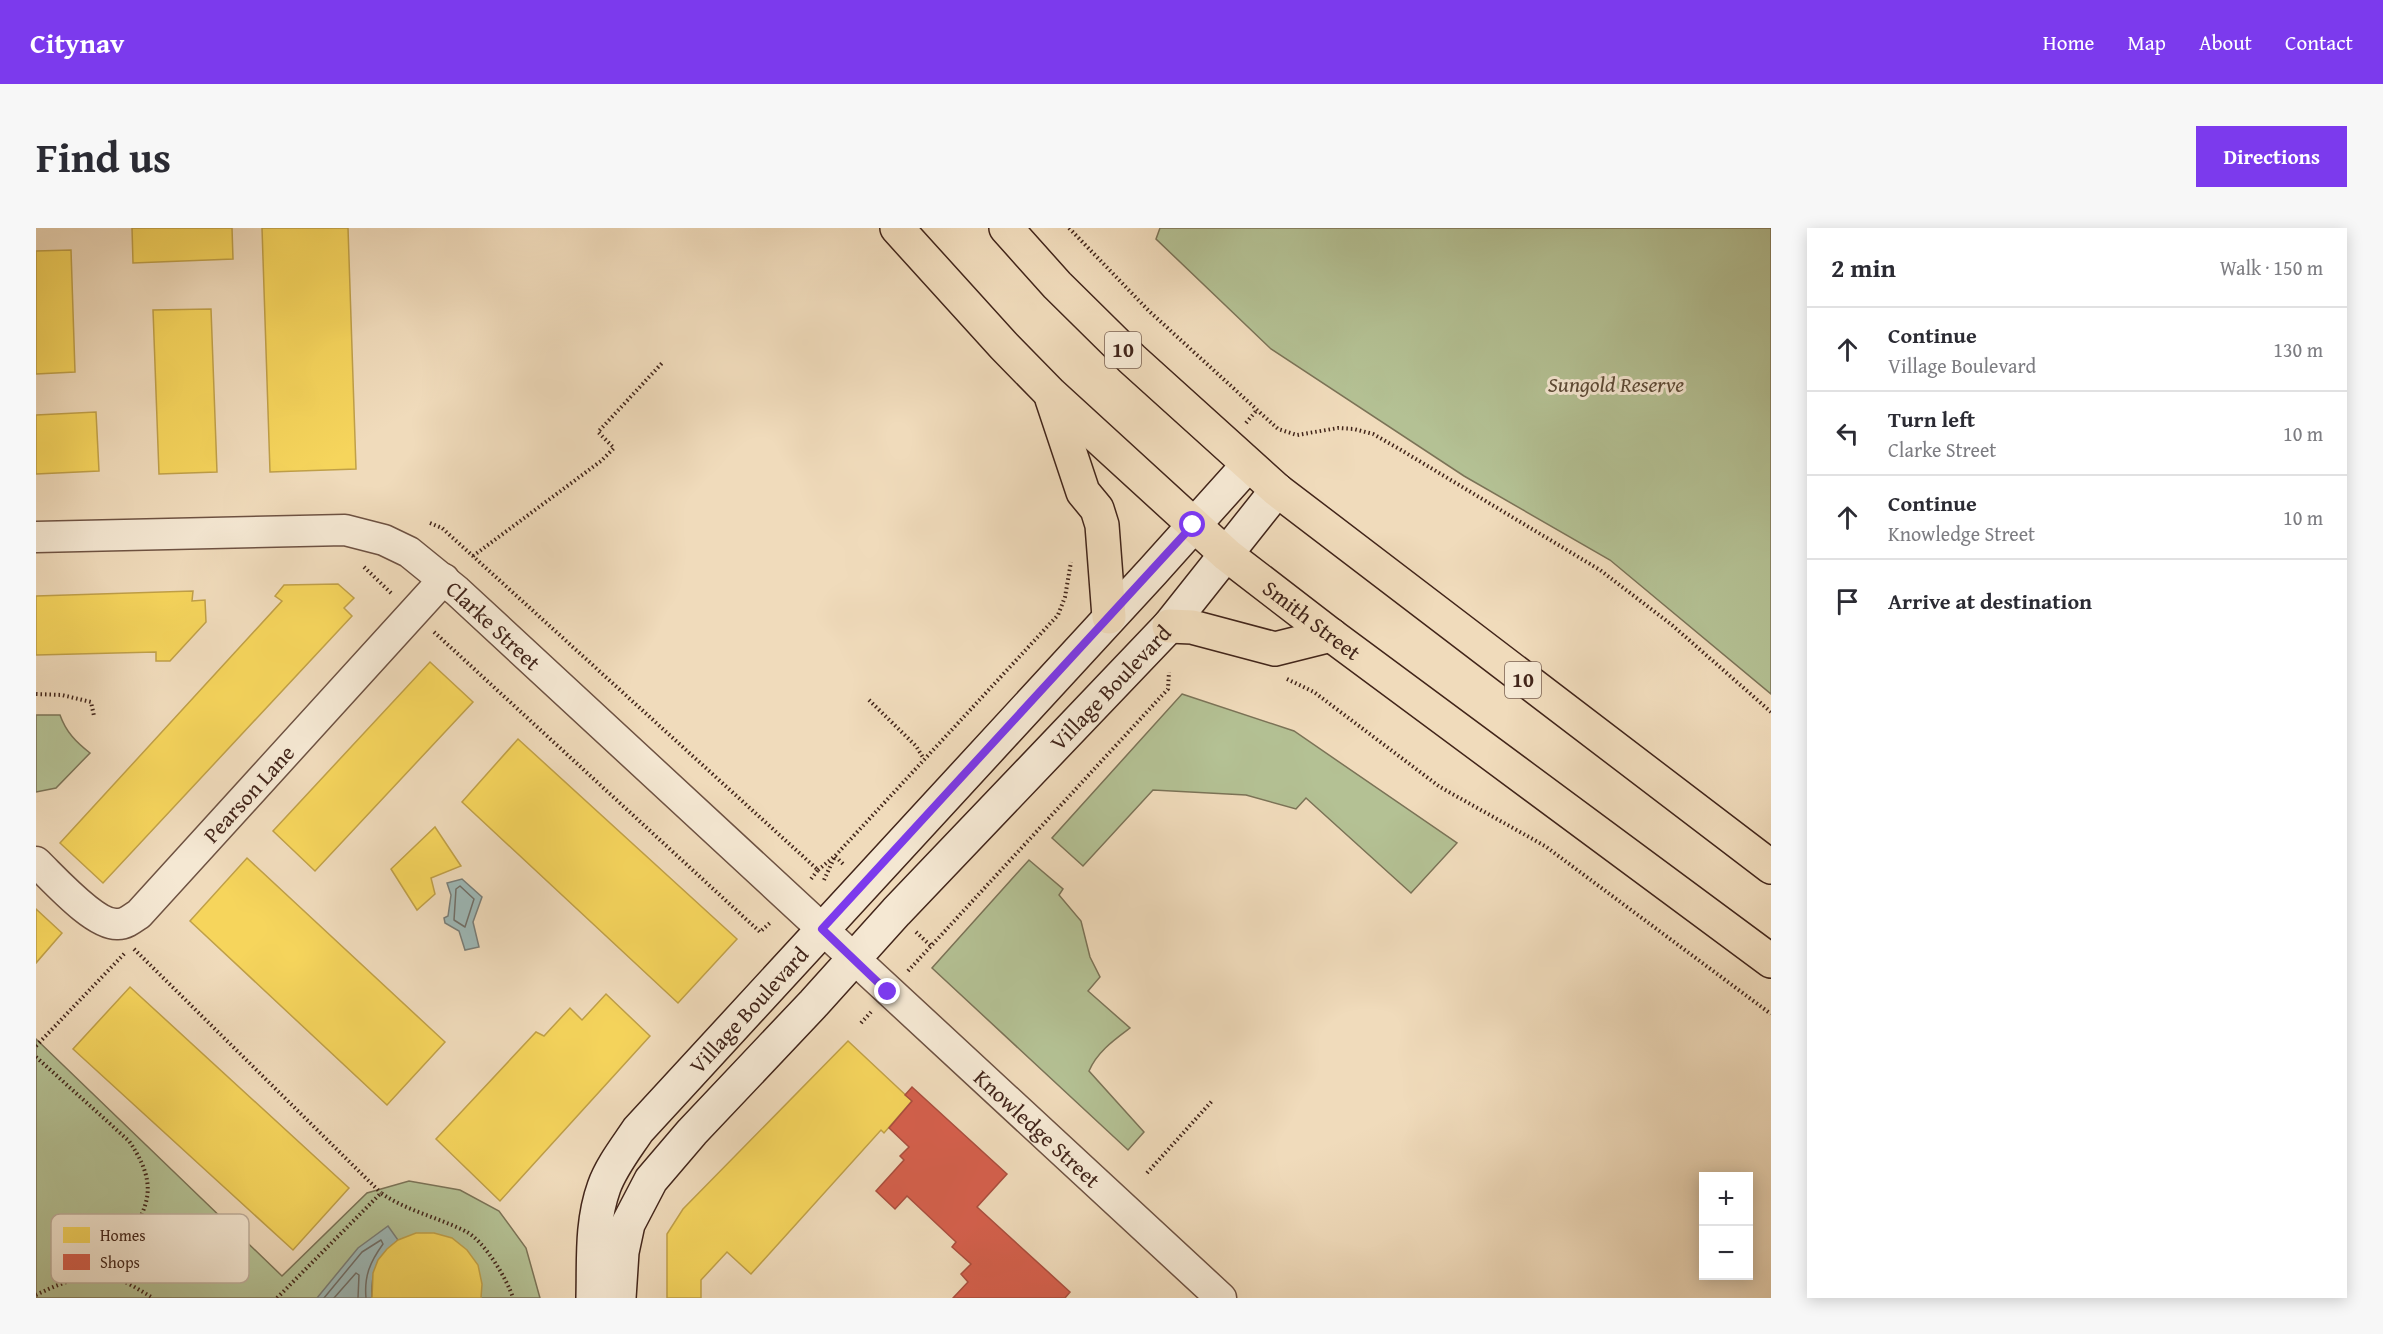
<!DOCTYPE html>
<meta charset="utf-8">
<style>
body{margin:0;font-family:"Gentium Book Plus",serif;background:#f7f7f7;color:#2b2b33}
.controls{position:absolute;right:18px;bottom:18px;display:grid;overflow:hidden;border-radius:0px;box-shadow:0 3px 15px #0003}
.controls button{width:54px;height:54px;display:grid;place-items:center;padding:0;border:0;border-bottom:2px solid #e1e1e2;background:#fff;color:#2b2b33;font:30px sans-serif}
.stop{position:absolute;width:18px;height:18px;margin:-14px;border:4px solid #7c3aed;border-radius:50%;background:#fff}
.stop.end{background:#7c3aed;border-color:#fff;box-shadow:0 2px 6px #0008}
.list{margin:0;padding:0;list-style:none}
h2{display:flex;justify-content:space-between;align-items:center;height:78px;margin:0;padding:0 24px;font-size:26px}
h2 small{font-size:20px;font-weight:400;color:#7c7c81}
.list li{display:grid;grid-template-columns:39px 1fr auto;gap:18px;align-items:center;box-sizing:border-box;height:84px;padding:0 24px;border-top:2px solid #e1e1e2}
.list b{display:block;font-size:22px;white-space:nowrap}
.list p{margin:0;font-size:20px;white-space:nowrap;color:#7c7c81}
.list em{font-size:20px;font-style:normal;color:#7c7c81}
.icon{flex:none;width:33px;height:33px;fill:none;stroke:currentColor;stroke-width:2;stroke-linecap:round;stroke-linejoin:round}
.map{position:relative;flex:none;width:1735px;height:1070px;overflow:hidden;border-radius:0px}
header{display:flex;align-items:center;gap:36px;box-sizing:border-box;height:84px;padding:0 30px;background:#7c3aed;color:#fff}
header strong{font-size:28px}
nav{display:flex;gap:33px;margin-inline-start:auto;font-size:21px}
.intro{display:flex;align-items:center;justify-content:space-between;box-sizing:border-box;height:144px;padding:0 36px}
h1{margin:0;font-size:42px}
.button{padding:15px 27px;border-radius:0px;background:#7c3aed;color:#fff;font-size:21px;font-weight:700}
main{display:flex;gap:36px;padding:0 36px}
aside{flex:1;background:#fff;border-radius:0px;box-shadow:0 3px 15px #0003}
.map>svg:first-child{display:block}
.green{fill:#b4c194;stroke:#7b7357;stroke-width:1.5}
.water{fill:#9db9b8;stroke:#797e79;stroke-width:1.5}
.homes{fill:#f6d55c;stroke:#c0a048;stroke-width:1.5}
.shops{fill:#d6604d;stroke:#aa4e3e;stroke-width:1.5}
.lines{fill:none;stroke-linecap:round;stroke-linejoin:round}
.shore{stroke:#706f69;stroke-width:1.5}
.street-casing{stroke:#6e5242;stroke-width:33}
.secondary-casing{stroke:#42251a;stroke-width:36}
.highway-casing{stroke:#42251a;stroke-width:36}
.path{stroke:#42251a;stroke-width:4;stroke-dasharray:1.5 3;stroke-linecap:butt}
.street{stroke:#f5e8d3;stroke-width:30}
.secondary{stroke:#f5e8d3;stroke-width:33}
.highway{stroke:#f0dbbb;stroke-width:33}
.route{stroke:#7c3aed;stroke-width:8}
.labels{text-anchor:middle;stroke-width:6;stroke-linejoin:round;paint-order:stroke}
.shield{fill:#f5e8d3;stroke:#786052;stroke-width:1.5}
.shield-label{font-size:21px;font-weight:bold;fill:#42251a}
.park-label{font-size:22px;font-style:italic;fill:#5e4c38;stroke:#f5e8d3}
.street-label{font-size:22px;fill:#42251a;stroke:#f5e8d3}
.key{fill:#f5e8d3;stroke:#bfae9c;stroke-width:1.5}
.key-label{font-size:16px;fill:#42251a}
</style>
<header>
<strong>Citynav</strong>
<nav><a>Home</a><a>Map</a><a>About</a><a>Contact</a></nav>
</header>
<div class="intro"><h1>Find us</h1><a class="button">Directions</a></div>
<main>
<div class="map">
<svg width="1735" height="1070" viewBox="0 0 1735 1070">
<rect width="100%" height="100%" fill="#f0dbbb"/>
<filter id="stains"><feTurbulence type="fractalNoise" baseFrequency=".00333" numOctaves="4"/><feColorMatrix values="0 0 0 0 .2 0 0 0 0 .09 0 0 0 0 .02 0 0 0 .5 -.17"/></filter>
<radialGradient id="worn" r=".72"><stop offset=".6" stop-color="#630" stop-opacity="0"/><stop offset="1" stop-color="#630" stop-opacity=".3"/></radialGradient>
<path class="green" d="M1124,0H1735V466L1574,332L1428,248L1235,121L1120,11Z
M1146,466L1258,503L1421,615L1375,665L1270,570L1260,581L1210,567L1117,562L1047,638L1016,610Z
M0,487H24C30,504 40,514 54,525L20,560L0,564Z
M993,632L1027,661L1023,667L1045,693L1054,729L1064,749L1052,763L1094,800C1078,812 1061,824 1053,843L1108,904L1092,922L896,740Z
M0,811L246,1048L331,965L373,953L424,962L463,983L490,1020L504,1070H0Z"/>
<path class="water" d="M426,651L446,669L437,694L443,719L429,722L423,703L409,695L408,690L412,688L415,667L411,655Z
M352,998L362,1012C343,1028 334,1044 336,1070H281L322,1020Z"/>
<path class="homes" d="M96,0H196L197,31L97,35Z
M226,0H312L320,241L234,244Z
M35,22L39,144L0,146V23Z
M175,81L181,244L123,246L117,82Z
M60,184L63,243L0,246V187Z
M302,356L318,370L308,380L316,388L67,655L24,615L246,373L239,368L248,357Z
M157,363L156,373L169,372L170,394L134,433H120V424L0,427V368Z
M394,434L437,474L279,643L237,603Z
M482,511L701,711L642,775L426,574Z
M399,599L425,638L395,650L399,666L381,682L355,641Z
M211,630L409,814L351,877L154,693Z
M0,681L26,705L0,735Z
M94,759L313,960L257,1022L37,821Z
M570,766L614,808L464,973L400,911L500,804L508,808L534,780L546,792Z
M812,813L876,873L848,905L845,902L715,1046L691,1024L665,1052V1070H631V1006L647,981Z
M380,1005H398L416,1010L431,1022L442,1037L446,1056L445,1070H336L337,1045L342,1032L351,1021L362,1012Z"/>
<path class="shops" d="M876,859L971,946L941,979L1034,1064L1029,1070H917L932,1054L925,1046L935,1036L916,1019L920,1014L871,968L859,981L840,963L868,932L864,928L873,919L853,900L876,873L869,867Z"/>
<g class="lines">
<path class="shore" d="M424,658L438,671L429,699L418,692L420,661Z
M288,1070L326,1024L345,1012L347,1016C334,1034 328,1048 330,1070
M298,1070L320,1045L323,1047L322,1070"/>
<g class="street-casing">
<g id="street">
<path id="s1" d="M0,309L309,302L348,312L373,324L421,363C674,600 930,834 1185,1070"/>
<path id="s2" d="M0,634C17,650 59,698 82,696C90,696 97,690 103,686L408,351"/>
</g>
</g>
<g class="secondary-casing">
<g id="secondary">
<path id="s3" d="M557,1070C558,1033 555,995 568,959C575,939 590,920 602,902L1116,344L1212,237"/>
<path id="s4" d="M583,1070L586,1024L592,996L615,952L656,904L778,775L860,684L1133,398L1241,262"/>
</g>
</g>
<g class="highway-casing">
<g id="highway">
<path id="s5" d="M861,0L968,118L1015,166L1191,327L1295,407L1735,733"/>
<path d="M970,0L1021,57L1096,131L1241,262L1735,639"/>
<path d="M1016,171L1047,264L1061,281L1066,297L1073,389"/>
<path d="M1133,398L1156,399L1239,421L1295,407"/>
</g>
</g>
<path class="path" d="M1033,0L1113,83L1242,201L1261,207L1302,200L1318,201L1337,206L1365,222L1564,342L1636,397L1735,484
M1210,195L1220,183
M394,295L406,300L782,642L775,651
M437,328L565,233L578,220L562,204L627,134
M328,339L355,365
M398,404L724,704L735,694
M1251,451L1278,464L1404,559L1509,618L1735,786
M0,466L26,467L55,474L58,488
M833,472L880,518L888,531
M782,642L799,628L1022,387L1029,369L1035,334
M788,652L799,628L807,636
M880,704L895,718
M98,721L345,965
M872,743L1132,461L1133,444
M825,795L835,784
M0,818L89,725
M0,829L93,913C138,978 89,991 80,1050
M1111,945L1176,873
M0,1067C22,1056 55,1042 79,1050C92,1054 105,1063 117,1070
M241,1070L345,965C371,983 401,989 429,1003C448,1012 471,1051 477,1070"/>
<use href="#street" class="street"/>
<use href="#secondary" class="secondary"/>
<use href="#highway" class="highway"/>
</g>
<g class="lines">
<path class="route" d="M852,764L786,701L1157,297"/>
</g>
<g class="labels">
<g class="shield">
<rect x="1069" y="104" width="36" height="36" rx="4.5"/>
<rect x="1469" y="434" width="36" height="36" rx="4.5"/>
</g>
<g class="shield-label">
<text x="1087" y="129">10</text>
<text x="1487" y="459">10</text>
</g>
<g class="park-label">
<text x="1580" y="164">Sungold Reserve</text>
</g>
<g class="street-label">
<text dy="8" stroke="none"><textPath href="#s5" startOffset="572">Smith Street</textPath></text>
<text dy="8" stroke="none"><textPath href="#s1" startOffset="489">Clarke Street</textPath></text>
<text dy="8" stroke="none"><textPath href="#s4" startOffset="798">Village Boulevard</textPath></text>
<text dy="8" stroke="none"><textPath href="#s2" startOffset="291">Pearson Lane</textPath></text>
<text dy="8" stroke="none"><textPath href="#s3" startOffset="342">Village Boulevard</textPath></text>
<text dy="8" stroke="none"><textPath href="#s1" startOffset="1230">Knowledge Street</textPath></text>
</g>
</g>
<rect x="15" y="986" width="198" height="69" rx="9" class="key"/>
<rect x="27" y="999" width="27" height="16" fill="#f6d55c"/>
<rect x="27" y="1026" width="27" height="16" fill="#d6604d"/>
<g class="key-label">
<text x="64" y="1013">Homes</text>
<text x="64" y="1040">Shops</text>
</g>
<rect width="100%" height="100%" filter="url(#stains)"/>
<rect width="100%" height="100%" fill="url(#worn)"/>
</svg>
<div class="controls">
<button>+</button>
<button>−</button>
</div>
<div class="stop" style="left:1157px;top:297px"></div>
<div class="stop end" style="left:852px;top:764px"></div>
</div>
<aside>
<h2>2 min<small>Walk · 150 m</small></h2>
<ul class="list">
<li><svg class="icon" aria-label="ahead" viewBox="0 0 24 24"><path d="M12 20V5M6 11l6-6 6 6"/></svg><div><b>Continue</b><p>Village Boulevard</p></div><em>130 m</em></li>
<li><svg class="icon" aria-label="left" viewBox="0 0 24 24"><path d="M17 20v-9H6M10 6l-5 5 5 5"/></svg><div><b>Turn left</b><p>Clarke Street</p></div><em>10 m</em></li>
<li><svg class="icon" aria-label="ahead" viewBox="0 0 24 24"><path d="M12 20V5M6 11l6-6 6 6"/></svg><div><b>Continue</b><p>Knowledge Street</p></div><em>10 m</em></li>
<li><svg class="icon" aria-label="arrive" viewBox="0 0 24 24"><path d="M6 21V4h12l-3 4 3 4H6"/></svg><div><b>Arrive at destination</b></div></li>
</ul>
</aside>
</main>
